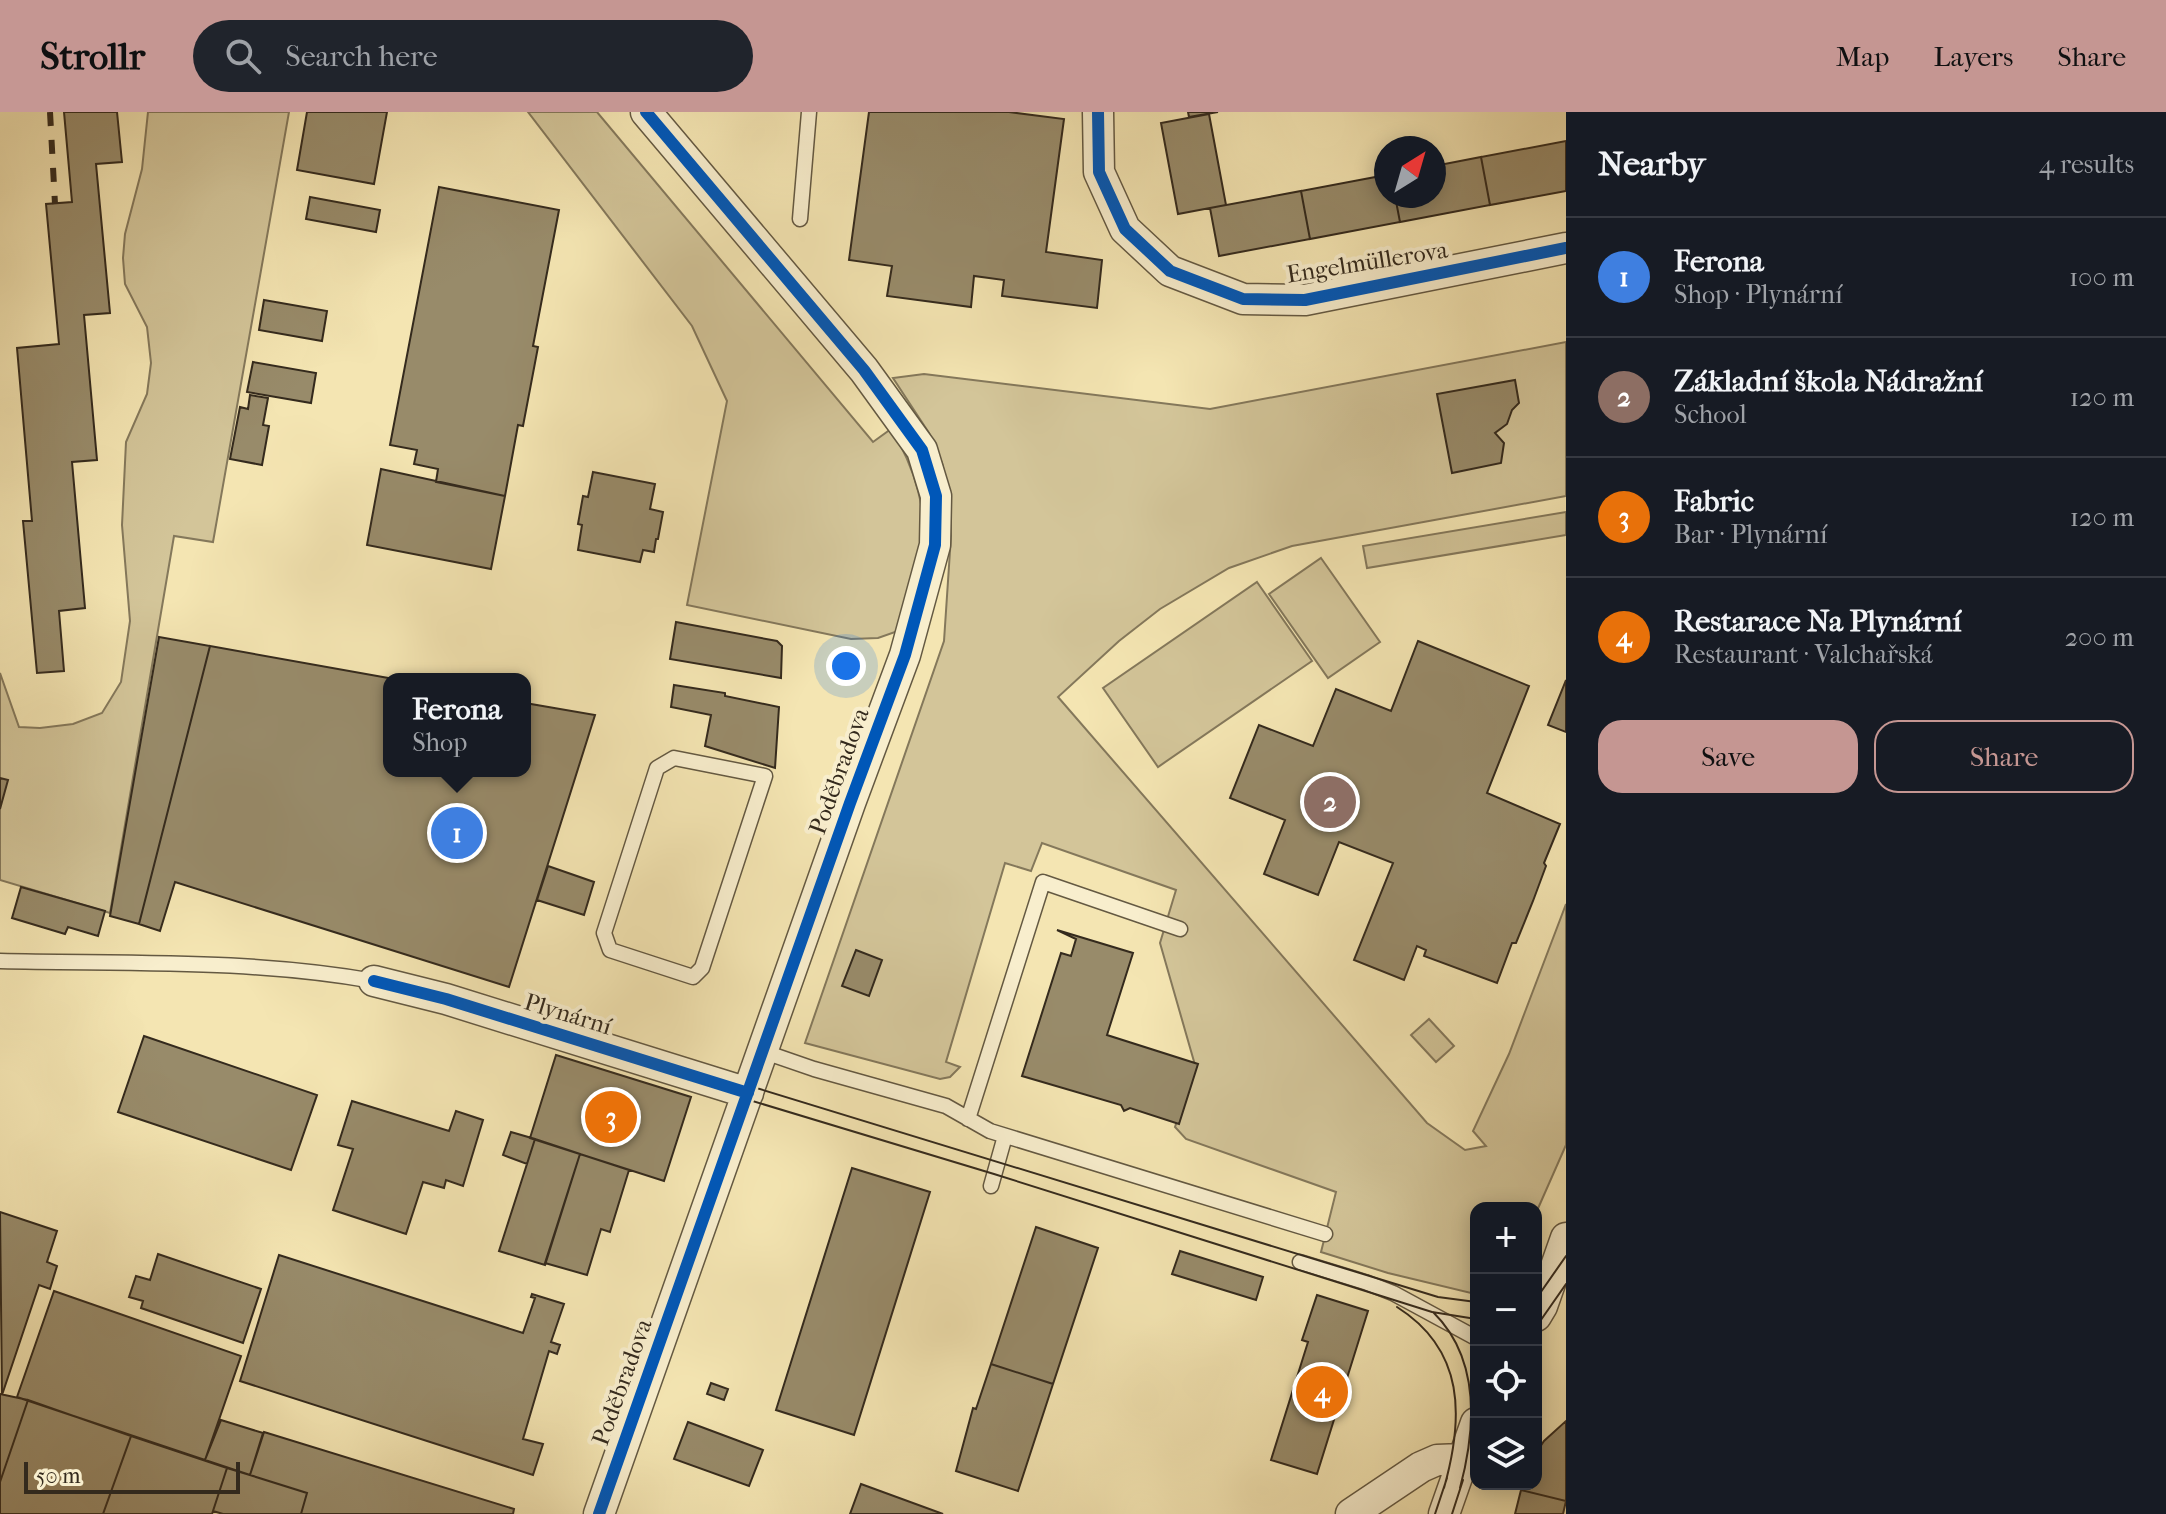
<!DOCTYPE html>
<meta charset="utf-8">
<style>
body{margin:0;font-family:"IM FELL French Canon",serif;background:#20242c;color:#f1f3f6}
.controls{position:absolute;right:24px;bottom:24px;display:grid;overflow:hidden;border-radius:16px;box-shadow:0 4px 20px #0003}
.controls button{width:72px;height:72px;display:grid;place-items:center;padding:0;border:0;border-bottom:2px solid #363941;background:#171b24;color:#f1f3f6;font:40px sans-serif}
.compass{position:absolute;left:1374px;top:24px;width:72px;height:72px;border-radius:50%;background:#171b24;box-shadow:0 4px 20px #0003;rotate:37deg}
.scale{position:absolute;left:24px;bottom:20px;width:216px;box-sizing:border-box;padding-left:8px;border:4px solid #342a1d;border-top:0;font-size:22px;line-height:28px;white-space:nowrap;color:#342a1d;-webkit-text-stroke:6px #f8eecd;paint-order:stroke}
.you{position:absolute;left:846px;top:554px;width:28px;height:28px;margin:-20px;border:6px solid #fff;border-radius:50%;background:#1a73e8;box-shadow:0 0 0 12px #1a73e833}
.badge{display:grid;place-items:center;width:52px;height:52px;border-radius:50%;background:#c59692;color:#fff;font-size:26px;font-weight:700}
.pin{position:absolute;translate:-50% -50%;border:4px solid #fff;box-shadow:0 2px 8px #0006}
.popup{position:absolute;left:383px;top:561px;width:148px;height:104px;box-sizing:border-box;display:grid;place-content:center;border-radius:16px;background:#171b24;filter:drop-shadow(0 2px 6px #0005);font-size:26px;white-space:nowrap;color:#9ea1a6}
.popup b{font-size:30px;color:#f1f3f6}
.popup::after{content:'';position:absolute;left:50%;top:100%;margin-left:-16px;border:16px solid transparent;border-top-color:#171b24}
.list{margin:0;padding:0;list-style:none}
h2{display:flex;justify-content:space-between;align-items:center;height:104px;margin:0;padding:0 32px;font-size:34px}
h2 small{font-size:26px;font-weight:400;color:#9ea1a6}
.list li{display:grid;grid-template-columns:52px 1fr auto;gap:24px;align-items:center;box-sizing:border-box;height:120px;padding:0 32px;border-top:2px solid #363941}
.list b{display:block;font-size:30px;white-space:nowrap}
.list p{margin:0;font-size:26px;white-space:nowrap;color:#9ea1a6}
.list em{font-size:26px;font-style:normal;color:#9ea1a6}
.actions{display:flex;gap:16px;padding:24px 32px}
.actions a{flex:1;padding:18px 0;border:2px solid #c59692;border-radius:24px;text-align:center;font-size:28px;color:#c59692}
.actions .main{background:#c59692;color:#111}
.icon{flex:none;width:44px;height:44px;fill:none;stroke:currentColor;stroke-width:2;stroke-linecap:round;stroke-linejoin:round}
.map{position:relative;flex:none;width:1566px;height:1402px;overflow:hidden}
header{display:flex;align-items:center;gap:48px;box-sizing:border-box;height:112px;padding:0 40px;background:#c59692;color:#111}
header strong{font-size:38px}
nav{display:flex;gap:44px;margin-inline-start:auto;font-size:28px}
.search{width:560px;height:72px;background:#20242c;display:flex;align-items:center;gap:20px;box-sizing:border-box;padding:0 28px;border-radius:44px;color:#9ea1a6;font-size:30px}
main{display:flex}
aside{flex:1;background:#171b24}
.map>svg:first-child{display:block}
.green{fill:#d3c599;stroke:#84785b;stroke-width:2}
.building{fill:#988b6a;stroke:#342a1d;stroke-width:2}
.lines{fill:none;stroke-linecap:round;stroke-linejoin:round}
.lane-casing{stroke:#645942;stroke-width:17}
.street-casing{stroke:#645942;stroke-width:33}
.lane{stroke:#f8eecd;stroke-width:14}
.street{stroke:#f8eecd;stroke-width:30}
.tram{stroke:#342a1d;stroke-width:2}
.rail{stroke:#342a1d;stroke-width:6;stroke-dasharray:14 14;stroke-linecap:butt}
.cycleway-casing{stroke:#f8eecd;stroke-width:17}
.cycleway{stroke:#0057b8;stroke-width:12}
.labels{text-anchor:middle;stroke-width:8;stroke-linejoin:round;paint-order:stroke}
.street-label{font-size:24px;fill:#342a1d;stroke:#f8eecd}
</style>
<header>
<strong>Strollr</strong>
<div class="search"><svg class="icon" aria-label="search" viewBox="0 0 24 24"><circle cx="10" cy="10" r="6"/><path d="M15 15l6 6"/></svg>Search here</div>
<nav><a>Map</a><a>Layers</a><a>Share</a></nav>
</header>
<main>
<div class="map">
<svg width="1566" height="1402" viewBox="0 0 1566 1402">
<rect width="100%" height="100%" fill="#f4e5b2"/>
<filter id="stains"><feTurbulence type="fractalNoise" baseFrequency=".0025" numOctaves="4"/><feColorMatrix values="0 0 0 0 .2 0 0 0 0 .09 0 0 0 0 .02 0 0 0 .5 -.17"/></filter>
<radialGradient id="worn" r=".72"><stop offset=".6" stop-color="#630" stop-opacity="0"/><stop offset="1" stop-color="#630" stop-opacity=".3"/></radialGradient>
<path class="green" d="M148,0H289L213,430L174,424L110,801L0,768V561L19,615L40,616L73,612L102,601L121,570L130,509L122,413L126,330L147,282L151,251L147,215L125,172L123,146L125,122L142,57Z
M528,0H597L873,330L891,317C914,353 930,403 922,448C918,471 905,496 898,519L878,526L851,527L687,493L727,289L692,214Z
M1566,230V384L1292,434L1229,456L1160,497L1119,529L1058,585L1427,1011L1465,1038L1486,1034L1473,1019L1509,942L1566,792V1033L1536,1101V1096H1476V1179L1471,1181L1388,1161L1321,1140L1336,1080L1186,1027L1175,1015L1195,953L1160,831L1176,778L1042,731L1031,759L1005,751L946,950L960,955L950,965L940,967L805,931L944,529L951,424L950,387L942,351L929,321L893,266L924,262L1210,297Z
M1566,400V423L1367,456L1363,434Z
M1321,446L1380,530L1328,566L1269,482Z
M1257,470L1312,549L1158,655L1103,576Z
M1429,907L1454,934L1436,950L1411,923Z"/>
<path class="building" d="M64,0H117L122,50L96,52L110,201L84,203L97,348L72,350L85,496L59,499L64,559L37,561L23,409H32L17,236L59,232L46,92L72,90Z
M307,0H387L374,72L297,58Z
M869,0H1009L1064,7L1046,140L1102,148L1097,196L1002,184L1004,168L974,164L971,195L887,184L892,154L849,148Z
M1188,0H1218L1189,5Z
M1209,2L1226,93L1178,102L1161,11Z
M1566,29V79L1490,93L1481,45Z
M1481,45L1490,93L1400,110L1395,84H1434V54Z
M1386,63V84H1395L1400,110L1310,127L1301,79Z
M439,75L559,98L533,234L538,235L523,314L518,313L505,384L436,370L438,357L414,352L417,338L390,333Z
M1301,79L1310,127L1219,144L1210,96Z
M310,85L380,98L376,120L306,107Z
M264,188L327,199L322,229L259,218Z
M253,250L316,261L311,291L247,280Z
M1515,268L1519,291L1512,298L1507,312L1495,321L1504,331L1501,351L1452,361L1437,282Z
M250,283L268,286L263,313L269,314L262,353L230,347L240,295L248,297Z
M381,357L505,384L491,457L367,433Z
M593,360L655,372L650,397L663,400L658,427H656L654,440L643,438L640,450L578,438L582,413L578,412L583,384L588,385Z
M676,510L777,529L782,534L781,566L670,547Z
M159,525L210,534L139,812L110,804Z
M1418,529L1529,574L1487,681L1560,712L1544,751L1546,754L1533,789L1516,831H1512L1497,871L1424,844L1426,838L1417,834L1404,868L1354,848L1393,751L1339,730L1318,783L1264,762L1285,708L1230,686L1259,613L1313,634L1336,577L1391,599Z
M210,534L394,567H389V659H525V591L595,603L509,875L175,770L160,819L139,812Z
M1566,568V620L1548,613Z
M674,573L725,581V584L779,595L775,656L705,634L711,603L671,595Z
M0,666L8,668L0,697Z
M548,754L594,770L584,803L537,788Z
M21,775L105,799L98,824L68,815L65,822L12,806Z
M1057,818L1133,841L1107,923L1198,952L1179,1012L1130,996L1124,999L1121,993L1022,964L1061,841L1071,844L1076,827Z
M856,838L882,848L869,884L842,874Z
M144,924L317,983L291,1058L118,1000Z
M556,943L691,985L664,1069L530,1026Z
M352,989L449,1019L456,999L483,1008L463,1074L446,1068L444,1076L423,1070L406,1122L333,1098L353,1037L338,1033Z
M511,1020L535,1027L527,1052L503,1043Z
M535,1027L580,1042L545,1153L499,1139Z
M580,1042L629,1058L610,1120L601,1117L587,1163L545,1151Z
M852,1056L930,1080L854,1323L776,1298Z
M0,1100L57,1119L47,1150L57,1154L50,1177L39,1173L2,1283Z
M1036,1115L1098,1136L1053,1272L991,1252Z
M1180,1139L1263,1165L1256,1188L1172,1162Z
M158,1142L261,1177L243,1231L141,1196L143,1189L129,1185L136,1164L150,1168Z
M279,1143L523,1221L535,1186L531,1185L532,1182L564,1192L551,1230L560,1233L557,1242L549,1239L523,1327L543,1332L533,1363L240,1269Z
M54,1179L241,1244L205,1348L17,1285Z
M1317,1183L1368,1199L1317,1362L1271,1348L1308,1230L1302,1228Z
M991,1252L1053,1272L1018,1379L956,1359L973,1296L976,1297Z
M711,1271L728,1277L724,1288L707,1282Z
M0,1282L28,1288L0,1370Z
M28,1288L131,1324L103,1402H0V1370Z
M221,1308L263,1321L250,1363L205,1348Z
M1566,1309V1389L1521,1378L1523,1372H1536V1341L1544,1329Z
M688,1310L763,1338L749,1374L674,1347Z
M264,1320L514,1397L513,1402H301L307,1381L250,1363Z
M131,1324L227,1356L212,1402H103Z
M227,1356L307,1381L301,1402H223L213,1399Z
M861,1372L943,1402H850Z
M1521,1378L1566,1389L1563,1402H1515Z"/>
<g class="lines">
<g class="lane-casing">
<path id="lane" d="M800,107L809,0
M674,646L765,664L702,856L693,865L610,838L604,821L657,656Z
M0,849C124,852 251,847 374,869
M762,939L814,957L946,994L990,1019L1325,1122
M968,1007L1043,770L1180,817
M991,1074L1005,1024
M1300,1150L1365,1170L1393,1181L1476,1226"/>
</g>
<g class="street-casing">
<path id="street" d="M1098,0L1099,60L1125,117L1170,159L1243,187L1305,188L1566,136
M374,869L446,887L748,981
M1536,1204L1542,1194L1566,1126
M599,1402L850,691L905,543L935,433L936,384L922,338L864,258L646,0
M1351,1402L1421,1355L1437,1348L1462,1347
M1444,1402L1476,1311"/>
</g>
<use href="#lane" class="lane"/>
<use href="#street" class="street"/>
<path class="tram" d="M750,974L1438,1185L1476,1190
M746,987L994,1062L1432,1200L1476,1207
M1536,1187L1566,1144
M1397,1195C1465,1238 1464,1305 1444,1376
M1433,1200C1481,1247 1476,1316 1460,1376
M1536,1215L1566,1172
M1435,1402L1447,1366
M1452,1402L1463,1368"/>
<path class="rail" d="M50,0L55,92"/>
<g class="cycleway-casing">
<path id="cycleway" d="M1098,0L1099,60L1125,117L1170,159L1243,187L1305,188L1566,136
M374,869L446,887L748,981
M599,1402L850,691L905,543L935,433L936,384L922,338L864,258L646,0"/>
</g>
<use href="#cycleway" class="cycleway"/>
</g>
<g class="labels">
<g class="street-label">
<text transform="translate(1367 150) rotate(-9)" y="8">Engelmüllerova</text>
<text transform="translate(839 659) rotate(-70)" y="8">Poděbradova</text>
<text transform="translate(568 902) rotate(17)" y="8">Plynární</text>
<text transform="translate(622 1270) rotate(-70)" y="8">Poděbradova</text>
</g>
</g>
<rect width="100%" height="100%" filter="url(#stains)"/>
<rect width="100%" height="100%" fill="url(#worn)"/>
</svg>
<div class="controls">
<button>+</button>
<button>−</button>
<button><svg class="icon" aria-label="locate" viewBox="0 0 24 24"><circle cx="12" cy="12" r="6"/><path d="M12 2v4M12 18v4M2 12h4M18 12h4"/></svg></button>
<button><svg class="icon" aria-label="layers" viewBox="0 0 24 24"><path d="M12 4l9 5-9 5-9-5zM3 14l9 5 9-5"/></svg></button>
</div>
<svg class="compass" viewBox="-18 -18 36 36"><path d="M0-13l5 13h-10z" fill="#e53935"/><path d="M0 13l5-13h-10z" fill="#9ea1a6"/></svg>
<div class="scale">50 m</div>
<div class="you"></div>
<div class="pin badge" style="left:457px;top:721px;background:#3f7fe0">1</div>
<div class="popup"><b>Ferona</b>Shop</div>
<div class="pin badge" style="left:1330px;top:690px;background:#8d6e63">2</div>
<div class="pin badge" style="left:611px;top:1005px;background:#e8710a">3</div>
<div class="pin badge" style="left:1322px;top:1280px;background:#e8710a">4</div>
</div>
<aside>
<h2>Nearby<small>4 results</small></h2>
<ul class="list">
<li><span class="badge" style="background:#3f7fe0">1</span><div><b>Ferona</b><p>Shop · Plynární</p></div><em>100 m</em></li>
<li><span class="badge" style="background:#8d6e63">2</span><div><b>Základní škola Nádražní</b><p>School</p></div><em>120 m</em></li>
<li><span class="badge" style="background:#e8710a">3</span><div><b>Fabric</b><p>Bar · Plynární</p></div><em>120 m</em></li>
<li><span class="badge" style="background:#e8710a">4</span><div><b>Restarace Na Plynární</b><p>Restaurant · Valchařská</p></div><em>200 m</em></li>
</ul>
<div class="actions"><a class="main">Save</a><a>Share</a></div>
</aside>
</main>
